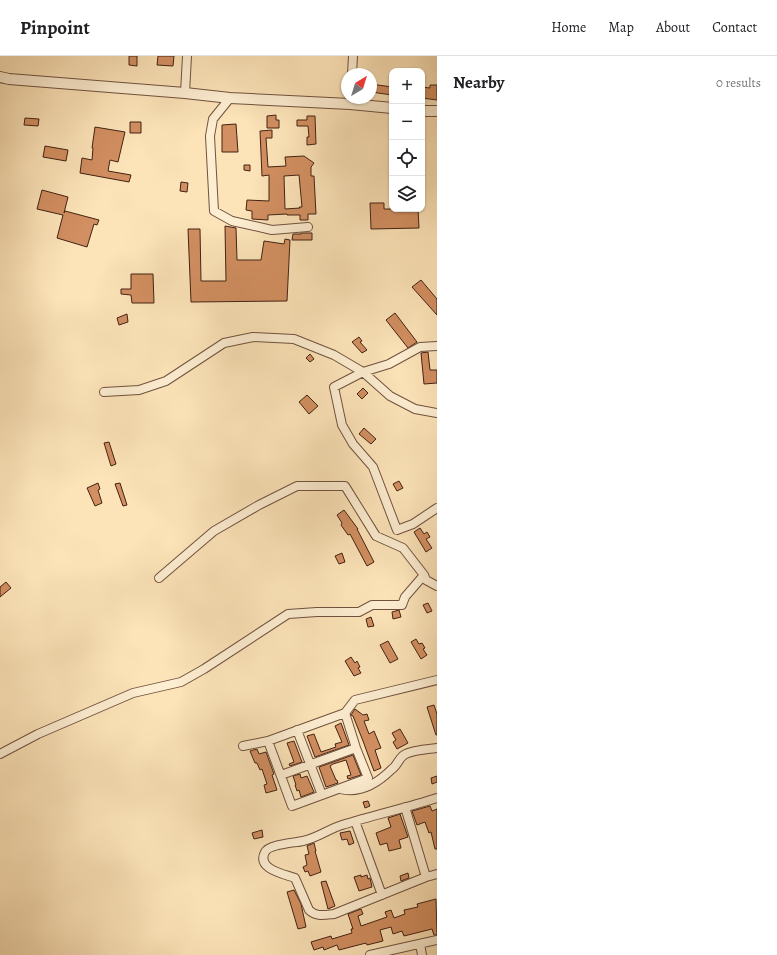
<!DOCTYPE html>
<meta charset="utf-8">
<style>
body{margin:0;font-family:Alegreya,serif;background:#f6f6f6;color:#202124}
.controls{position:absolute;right:12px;top:12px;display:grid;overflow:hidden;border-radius:8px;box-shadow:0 1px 3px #0004}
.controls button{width:36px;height:36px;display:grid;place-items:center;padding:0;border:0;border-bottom:1px solid #e0e0e0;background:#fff;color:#202124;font:20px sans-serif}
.compass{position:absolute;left:341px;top:12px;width:36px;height:36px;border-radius:50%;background:#fff;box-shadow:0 1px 3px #0004;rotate:38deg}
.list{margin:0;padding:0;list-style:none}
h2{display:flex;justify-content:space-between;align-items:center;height:52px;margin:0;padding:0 16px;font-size:17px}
h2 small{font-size:13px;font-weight:400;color:#757577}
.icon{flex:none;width:22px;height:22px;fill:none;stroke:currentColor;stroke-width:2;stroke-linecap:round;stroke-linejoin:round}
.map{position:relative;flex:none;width:437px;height:899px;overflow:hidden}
header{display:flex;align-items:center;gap:24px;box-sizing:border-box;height:56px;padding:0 20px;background:#fff;border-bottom:1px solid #e0e0e0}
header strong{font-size:19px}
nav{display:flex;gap:22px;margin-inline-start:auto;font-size:14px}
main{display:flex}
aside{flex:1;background:#fff}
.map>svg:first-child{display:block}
.building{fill:#d28f61;stroke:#422215;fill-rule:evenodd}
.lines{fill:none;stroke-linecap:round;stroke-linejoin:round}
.minor-casing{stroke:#70523e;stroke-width:10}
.tertiary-casing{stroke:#70523e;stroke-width:12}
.minor{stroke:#fdedd1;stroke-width:8}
.tertiary{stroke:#fdedd1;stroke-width:10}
</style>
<header>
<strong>Pinpoint</strong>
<nav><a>Home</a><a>Map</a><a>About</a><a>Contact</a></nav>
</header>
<main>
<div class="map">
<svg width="437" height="899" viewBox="0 0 437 899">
<rect width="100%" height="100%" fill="#fce3b8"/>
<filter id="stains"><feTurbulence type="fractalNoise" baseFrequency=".005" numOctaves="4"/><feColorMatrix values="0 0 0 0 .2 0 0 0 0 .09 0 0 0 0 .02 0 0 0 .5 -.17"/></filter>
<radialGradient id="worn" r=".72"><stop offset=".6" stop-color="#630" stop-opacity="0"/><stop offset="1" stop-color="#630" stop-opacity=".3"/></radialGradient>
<path class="building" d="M129,0H137V10L129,9Z
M158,0H174L173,10L157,9Z
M371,28L392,31V39L371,36Z
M430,29H437V44L422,42V31L430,32Z
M276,59V64H279V72H267V60Z
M307,60H315L316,88L307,89V81H309L308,70H297V64H307Z
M25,62L39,63L38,70L24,69Z
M130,66H141V77H130Z
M236,68L238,96H222V69Z
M95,71L125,76L118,106L110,104L108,115L131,119L129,126L80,117L82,102L92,104L93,92H92Z
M272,74V82H266L268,111L286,110L285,101L304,100L314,107L311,111V120H314L316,158H308V164H300V159H287V158L268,159V164L252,163V155L246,154L247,144L269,145V119L262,120L260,75ZM299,119L302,151H299L300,152L285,153L284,120Z
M45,90L68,94L66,105L43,101Z
M244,109H250V115L244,114Z
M181,126L188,127L187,136L180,135Z
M42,134L68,141L64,157L65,155L99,164L97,169L94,168L87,191L57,182L63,159L37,153Z
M370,147H384V153H418L419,172L371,173Z
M225,170L236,172L237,204H261L264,185L284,188L285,183L290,184L287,245L191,246L188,173H200L201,225H226Z
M301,177H312V184H292L293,178H301Z
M131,218H153L154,247H132L131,239L121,238V233H131Z
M421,224L437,243V259L412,231Z
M395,257L417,286L408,292L386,264Z
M127,258L128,266L119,269L117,262Z
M359,281L362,285L360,286L367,294L362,297L352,286Z
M428,296L430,314H437V327L424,328L421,297Z
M310,298L314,303L310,306L306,302Z
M363,332L368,337L362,343L357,338Z
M307,339L318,350L309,358L299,346Z
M364,372L376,383L371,388L359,378Z
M109,386L116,408L111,410L104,387Z
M399,425L403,432L397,435L393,428Z
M98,427L100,433L98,434L102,447L95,450L87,432Z
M120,427L127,449L123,450L115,428Z
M344,454L358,473H357L374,506L367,510L350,478L348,479L341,469L342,467L337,459Z
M420,472L424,478L427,476L430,481L426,483L432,492L426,496L414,476Z
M342,497L345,506L339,508L335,500Z
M6,526L11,532L0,541V531Z
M428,547L432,555L427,557L423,549Z
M399,554L401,561L393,563L392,556Z
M371,561L374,570L368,571L366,563Z
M416,583L419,588L422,587L425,592L423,593L427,599L421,603L411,586Z
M388,585L398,603L390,607L380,589Z
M351,601L355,607L357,605L360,611L358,612L361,617L354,620L345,605Z
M434,649L437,658V679H436L427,651Z
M355,653L363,659L367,658L369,664L364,665L369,678L374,675L381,692L375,694L381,712L374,715L363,685L353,660L351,659Z
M341,667L349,689L315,701L307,680L314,678L321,696L336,691L335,688L342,686L335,670Z
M400,673L408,687L397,693L393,686L396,684L392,677Z
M294,685L302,706L290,710L289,708L294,706L287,687Z
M257,693L259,698L266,696L274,718L272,719L277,734L266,737L264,729L267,728L262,713L260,714L257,707H255L250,695Z
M353,699L361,719L348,723L347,720L351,719L346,704L333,708L330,710L336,724H337L338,727L326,731L319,711Z
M300,718L301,722L307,720L314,736L301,741L299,734L297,735L295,729H296L293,720Z
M437,720V726L432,728L431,722Z
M368,745L370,750L365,752L363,746Z
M430,750L432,755L437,753V793H435L431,776L429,777L425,766L417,769L412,755Z
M400,758L408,781L399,784L401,792L389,795L387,787L380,789L376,777L391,771L388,762Z
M262,774L263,781L254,783L252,777Z
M350,775L354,787L349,789L347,783L342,784L340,777Z
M314,787L316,795H315L321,816L310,820L308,815L305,816L303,811L307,809L305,799L309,798L307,790Z
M408,817L409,822L401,825L400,820Z
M361,819V821L367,819L368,823L370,822L372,831L359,835L354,821Z
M326,825L335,850L328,853L321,826Z
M294,834L301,848L306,871L298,873L287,836Z
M436,843L437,879H434L432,873L404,880L402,875L393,878L391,871L380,874L383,885L367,889L366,887L339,894L337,889L324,894L323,891L314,894L311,886L331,880L332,883L352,877L351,873H353L348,858L361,853L363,858L358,860L361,870L387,861L385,856L391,854L394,862L405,858L404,854L418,851L417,848Z"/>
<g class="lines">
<g class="minor-casing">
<path id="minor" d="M352,18L353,0
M185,37L187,0
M230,42L213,63L210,80L214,155L232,165L272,174L308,171
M437,290L420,291L389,308L363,316L334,331L342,369L353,388L373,411L397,474L413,468L437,452
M104,336L139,334L166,325L224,287L253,281L294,283L334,299L363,316L390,340L415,353L437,357
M159,522L214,475L259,449L297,430H345L376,480L403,492L424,519L426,524L437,530
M297,674L322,739
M268,685L292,750L368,722L356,692L345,657
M243,690L268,685L345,657L355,644L437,624
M0,698L38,678L133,637L181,626L204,613L288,558L317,556H359L372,549H402L405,541L424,519
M281,719L356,692
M340,733C360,738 378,727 392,713C397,710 399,702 404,699C411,694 428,693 437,692
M437,742C406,752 374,759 342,769C329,773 317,782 303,785C294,787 269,788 265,796C256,813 284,818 295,822L309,854C316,861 324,859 334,858L426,821L437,818
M405,751L426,821
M355,765L382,839
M420,888L422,899
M370,899L437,884"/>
</g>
<g class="tertiary-casing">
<path id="tertiary" d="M0,21L9,23L185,37L230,42L350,48L392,52
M422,55H437"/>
</g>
<use href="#minor" class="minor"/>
<use href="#tertiary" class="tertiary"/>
</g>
<rect width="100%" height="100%" filter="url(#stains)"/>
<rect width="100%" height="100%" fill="url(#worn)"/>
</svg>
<div class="controls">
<button>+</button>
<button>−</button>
<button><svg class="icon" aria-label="locate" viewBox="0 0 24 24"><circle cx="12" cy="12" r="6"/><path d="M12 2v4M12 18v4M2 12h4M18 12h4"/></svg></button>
<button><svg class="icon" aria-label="layers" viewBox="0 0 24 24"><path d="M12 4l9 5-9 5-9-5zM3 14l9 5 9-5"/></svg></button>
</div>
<svg class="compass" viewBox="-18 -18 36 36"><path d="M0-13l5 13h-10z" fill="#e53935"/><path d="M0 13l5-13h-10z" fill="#757577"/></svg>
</div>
<aside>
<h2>Nearby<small>0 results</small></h2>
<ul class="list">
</ul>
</aside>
</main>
